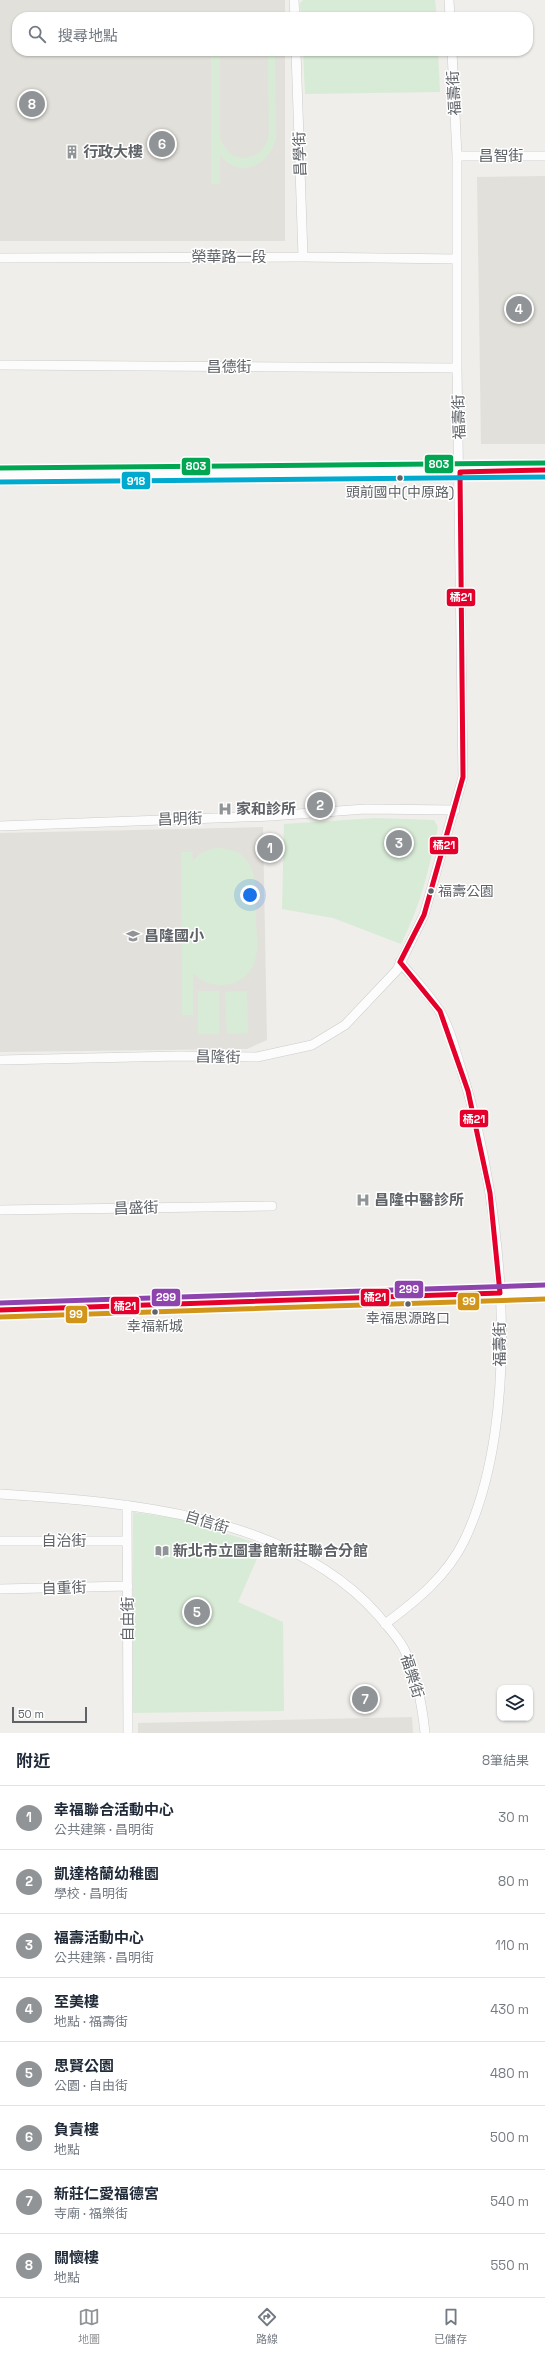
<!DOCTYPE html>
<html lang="zh-TW">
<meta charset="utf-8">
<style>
body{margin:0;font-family:"Space Grotesk","Noto Sans TC",sans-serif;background:#f6f6f7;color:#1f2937}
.controls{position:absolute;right:12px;bottom:12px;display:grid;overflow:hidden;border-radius:8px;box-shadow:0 1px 3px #0004}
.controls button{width:36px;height:36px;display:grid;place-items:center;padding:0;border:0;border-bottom:1px solid #e0e1e3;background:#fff;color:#1f2937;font:20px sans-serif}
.scale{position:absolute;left:12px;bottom:10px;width:75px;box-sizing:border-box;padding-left:4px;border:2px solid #5f6368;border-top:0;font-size:11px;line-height:14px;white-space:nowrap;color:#5f6368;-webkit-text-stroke:3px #fff;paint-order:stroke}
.you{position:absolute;left:250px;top:895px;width:14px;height:14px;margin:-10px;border:3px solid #fff;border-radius:50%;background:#1a73e8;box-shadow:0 0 0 6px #1a73e833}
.badge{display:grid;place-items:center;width:26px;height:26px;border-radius:50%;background:#919496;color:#fff;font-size:13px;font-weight:700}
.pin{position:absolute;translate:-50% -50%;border:2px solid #fff;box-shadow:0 1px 4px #0006}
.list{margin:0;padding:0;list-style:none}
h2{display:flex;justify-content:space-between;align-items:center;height:52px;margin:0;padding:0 16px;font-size:17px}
h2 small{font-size:13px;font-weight:400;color:#747a83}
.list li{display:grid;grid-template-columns:26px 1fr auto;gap:12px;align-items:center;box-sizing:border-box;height:64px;padding:0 16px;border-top:1px solid #e0e1e3}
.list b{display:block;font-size:15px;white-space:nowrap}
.list p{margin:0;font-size:13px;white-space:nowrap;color:#747a83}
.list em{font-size:13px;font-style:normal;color:#747a83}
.icon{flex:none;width:22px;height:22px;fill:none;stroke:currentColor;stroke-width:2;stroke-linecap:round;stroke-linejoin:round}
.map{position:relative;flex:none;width:545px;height:1733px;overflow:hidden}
.search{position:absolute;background:#fff;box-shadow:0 1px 3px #0004;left:12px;right:12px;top:12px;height:44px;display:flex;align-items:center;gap:10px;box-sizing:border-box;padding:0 14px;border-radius:16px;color:#747a83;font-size:15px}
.sheet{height:564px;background:#fff}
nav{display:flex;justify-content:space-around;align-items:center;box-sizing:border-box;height:56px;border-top:1px solid #e0e1e3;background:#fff;font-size:11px;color:#747a83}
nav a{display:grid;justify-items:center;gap:2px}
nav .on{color:#919496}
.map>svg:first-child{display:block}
.education{fill:#e2e0da}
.green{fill:#d8ebd6}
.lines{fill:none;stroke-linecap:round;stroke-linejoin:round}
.minor-casing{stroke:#cbcccc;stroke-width:10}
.tertiary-casing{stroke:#cbcccc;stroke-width:12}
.minor{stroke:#fdfcfc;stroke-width:9}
.tertiary{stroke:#fdfcfc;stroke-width:11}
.bus-1-casing{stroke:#fff;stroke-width:8}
.bus-2-casing{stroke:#fff;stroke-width:8}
.bus-3-casing{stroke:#fff;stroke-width:8}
.bus-4-casing{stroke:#fff;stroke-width:8}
.bus-5-casing{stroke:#fff;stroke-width:8}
.bus-1{stroke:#e4002b;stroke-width:5}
.bus-2{stroke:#d1951a;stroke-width:5}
.bus-3{stroke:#8e44ad;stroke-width:5}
.bus-4{stroke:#00a9ce;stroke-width:5}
.bus-5{stroke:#00a651;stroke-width:5}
.bus-dot{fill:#5f6368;stroke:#fff;stroke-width:1.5}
.labels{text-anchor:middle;stroke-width:3;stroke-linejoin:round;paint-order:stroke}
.bus-label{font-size:14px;fill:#5f6368;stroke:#fff}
.street-label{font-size:15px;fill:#5f6368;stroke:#fff}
.poi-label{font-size:15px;font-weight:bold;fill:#5f6368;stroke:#fff;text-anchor:start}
.line-badge{stroke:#fff;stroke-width:1.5}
.badge-label{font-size:11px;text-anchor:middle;font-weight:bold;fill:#fff}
</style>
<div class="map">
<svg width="545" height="1733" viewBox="0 0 545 1733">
<rect width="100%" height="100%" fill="#efeeea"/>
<path class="education" d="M0,0H285V17H17V51H285V241H0Z
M545,176V444H481L477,177Z
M263,827L267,1040L247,1049L0,1052V833Z
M412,1717L413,1733H138V1723Z"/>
<path class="green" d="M303,0H435L437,17H301L300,3Z
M211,51H223L220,57V136C227,166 262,165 269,135L268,57L266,51H274L275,55L276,138C270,166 239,180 220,155V184H211Z
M303,51H438L440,92L305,94Z
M375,818L434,820L438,827C429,869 421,905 401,944L333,918L282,909L284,824Z
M215,848C261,848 256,887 256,921C257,936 259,952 253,966C242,989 209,991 193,973V1015H182L181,852H192L193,861L201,853Z
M198,991H219V1034H198Z
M247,991L248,1033L227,1034L225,992Z
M133,1512L179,1519L263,1545L238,1602L283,1622L284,1711L133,1713Z"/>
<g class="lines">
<g class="minor-casing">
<path id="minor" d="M294,0L295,17
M449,0L450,17
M296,51L303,257
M457,156H545
M0,258L303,257L457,259
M0,365L457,368
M0,826L271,816L365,809L455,810
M0,1060L179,1056L257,1057L312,1045L345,1025L397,970L424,915L463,777L457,368V156L452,51
M0,1210L272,1206
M0,1494C125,1502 289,1514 378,1615C386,1625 398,1637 404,1649C417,1675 422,1704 425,1733
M127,1505L128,1733
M0,1541H127
M0,1589L128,1586
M385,1624C416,1601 447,1576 464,1541C524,1417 503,1203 463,1075C456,1054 451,1029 439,1010C428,993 413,978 400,962"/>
</g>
<g class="tertiary-casing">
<path id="tertiary" d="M0,475L545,470
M0,1310L545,1292"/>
</g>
<use href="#minor" class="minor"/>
<use href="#tertiary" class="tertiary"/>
<g class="bus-1-casing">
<path id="bus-1" d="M460,472L545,470
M400,962L424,915L463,777L460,472
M400,962L440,1011L468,1091L490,1193L500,1293
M0,1310L500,1293"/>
</g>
<g class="bus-2-casing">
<path id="bus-2" d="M0,1317L545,1299"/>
</g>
<g class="bus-3-casing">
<path id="bus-3" d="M0,1303L545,1285"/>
</g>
<g class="bus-4-casing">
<path id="bus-4" d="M0,482L545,477"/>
</g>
<g class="bus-5-casing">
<path id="bus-5" d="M0,468L545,463"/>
</g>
<use href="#bus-1" class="bus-1"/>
<use href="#bus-2" class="bus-2"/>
<use href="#bus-3" class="bus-3"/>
<use href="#bus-4" class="bus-4"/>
<use href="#bus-5" class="bus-5"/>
</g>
<defs>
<g id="building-bare" transform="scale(1.08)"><path d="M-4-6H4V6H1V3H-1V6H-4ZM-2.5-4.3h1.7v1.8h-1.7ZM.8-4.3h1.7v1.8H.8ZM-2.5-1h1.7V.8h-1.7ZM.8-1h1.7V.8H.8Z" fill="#919496" stroke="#fff" stroke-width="2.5" paint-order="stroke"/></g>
<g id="hospital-bare" transform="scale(1.08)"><path d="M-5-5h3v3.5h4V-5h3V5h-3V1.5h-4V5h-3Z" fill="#919496" stroke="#fff" stroke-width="2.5" paint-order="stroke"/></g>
<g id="school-bare" transform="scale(1.08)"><path d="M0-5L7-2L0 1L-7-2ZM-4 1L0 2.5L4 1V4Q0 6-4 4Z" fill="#919496" stroke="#fff" stroke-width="2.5" paint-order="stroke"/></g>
<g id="library-bare" transform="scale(1.08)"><path d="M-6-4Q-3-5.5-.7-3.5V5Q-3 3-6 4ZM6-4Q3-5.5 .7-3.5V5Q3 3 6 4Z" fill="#919496" stroke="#fff" stroke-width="2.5" paint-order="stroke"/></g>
</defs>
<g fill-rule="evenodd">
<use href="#building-bare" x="72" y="152"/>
<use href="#hospital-bare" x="225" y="809"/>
<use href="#school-bare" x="133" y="936"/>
<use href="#hospital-bare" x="363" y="1200"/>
<use href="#library-bare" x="162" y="1551"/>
</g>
<g class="bus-dot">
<circle cx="400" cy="478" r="3.5"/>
<circle cx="431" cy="891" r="3.5"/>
<circle cx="408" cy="1304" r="3.5"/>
<circle cx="155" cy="1312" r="3.5"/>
</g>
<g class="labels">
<g class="bus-label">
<text x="400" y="497">頭前國中(中原路)</text>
<text x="438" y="896" text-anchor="start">福壽公園</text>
<text x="408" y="1323">幸福思源路口</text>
<text x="155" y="1331">幸福新城</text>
</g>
<g class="street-label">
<text transform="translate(454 93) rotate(-93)" y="5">福壽街</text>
<text transform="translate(300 154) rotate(-92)" y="5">昌學街</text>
<text x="501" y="161">昌智街</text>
<text x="229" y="262">榮華路一段</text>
<text x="229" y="372">昌德街</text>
<text transform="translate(459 417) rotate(-92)" y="5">福壽街</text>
<text transform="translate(180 819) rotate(-2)" y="5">昌明街</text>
<text transform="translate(218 1057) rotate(1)" y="5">昌隆街</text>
<text transform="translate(136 1208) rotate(-2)" y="5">昌盛街</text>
<text transform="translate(500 1344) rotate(-90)" y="5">福壽街</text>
<text transform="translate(207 1522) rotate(17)" y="5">自信街</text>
<text x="64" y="1546">自治街</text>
<text transform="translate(64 1588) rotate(-2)" y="5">自重街</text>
<text transform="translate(128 1619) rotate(-90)" y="5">自由街</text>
<text transform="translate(412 1676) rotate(73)" y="5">福樂街</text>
</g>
<g class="poi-label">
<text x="83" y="157">行政大樓</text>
<text x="236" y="814">家和診所</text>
<text x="144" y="941">昌隆國小</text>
<text x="374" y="1205">昌隆中醫診所</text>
<text x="173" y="1556">新北市立圖書館新莊聯合分館</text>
</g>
</g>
<g class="line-badge">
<rect x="424" y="454" width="30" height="20" rx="4" fill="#00a651"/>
<rect x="181" y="457" width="30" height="19" rx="4" fill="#00a651"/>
<rect x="121" y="471" width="30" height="19" rx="4" fill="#00a9ce"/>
<rect x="446" y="588" width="30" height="19" rx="4" fill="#e4002b"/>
<rect x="429" y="836" width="30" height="19" rx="4" fill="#e4002b"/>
<rect x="459" y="1109" width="30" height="19" rx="4" fill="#e4002b"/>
<rect x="394" y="1280" width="30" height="19" rx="4" fill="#8e44ad"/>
<rect x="360" y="1288" width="30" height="19" rx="4" fill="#e4002b"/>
<rect x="151" y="1288" width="30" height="19" rx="4" fill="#8e44ad"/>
<rect x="457" y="1292" width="23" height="19" rx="4" fill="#d1951a"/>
<rect x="110" y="1296" width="30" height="19" rx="4" fill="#e4002b"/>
<rect x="65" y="1305" width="23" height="19" rx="4" fill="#d1951a"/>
</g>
<g class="badge-label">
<text x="439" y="468">803</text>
<text x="196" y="470">803</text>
<text x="136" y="485">918</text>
<text x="461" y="601">橘21</text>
<text x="444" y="849">橘21</text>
<text x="474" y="1123">橘21</text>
<text x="409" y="1293">299</text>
<text x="375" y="1301">橘21</text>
<text x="166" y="1301">299</text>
<text x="469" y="1305">99</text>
<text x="125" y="1310">橘21</text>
<text x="76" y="1318">99</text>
</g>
</svg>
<div class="controls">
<button><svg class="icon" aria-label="layers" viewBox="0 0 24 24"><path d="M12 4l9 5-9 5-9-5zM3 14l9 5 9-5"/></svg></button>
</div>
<div class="scale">50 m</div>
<div class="you"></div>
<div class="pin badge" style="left:270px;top:848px">1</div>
<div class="pin badge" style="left:320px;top:805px">2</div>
<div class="pin badge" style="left:399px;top:843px">3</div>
<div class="pin badge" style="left:519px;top:309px">4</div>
<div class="pin badge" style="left:197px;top:1612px">5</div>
<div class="pin badge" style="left:162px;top:144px">6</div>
<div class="pin badge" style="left:365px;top:1699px">7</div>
<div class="pin badge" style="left:32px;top:104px">8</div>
<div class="search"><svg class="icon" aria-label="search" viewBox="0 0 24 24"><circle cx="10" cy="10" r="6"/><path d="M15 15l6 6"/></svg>搜尋地點</div>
</div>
<section class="sheet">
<h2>附近<small>8筆結果</small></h2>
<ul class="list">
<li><span class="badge">1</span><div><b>幸福聯合活動中心</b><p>公共建築 · 昌明街</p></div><em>30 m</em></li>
<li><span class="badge">2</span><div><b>凱達格蘭幼稚園</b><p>學校 · 昌明街</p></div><em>80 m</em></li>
<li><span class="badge">3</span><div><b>福壽活動中心</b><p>公共建築 · 昌明街</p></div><em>110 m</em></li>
<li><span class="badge">4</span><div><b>至美樓</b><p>地點 · 福壽街</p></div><em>430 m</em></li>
<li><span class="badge">5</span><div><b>思賢公園</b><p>公園 · 自由街</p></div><em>480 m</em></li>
<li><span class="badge">6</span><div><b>負責樓</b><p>地點</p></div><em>500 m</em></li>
<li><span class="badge">7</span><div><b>新莊仁愛福德宮</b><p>寺廟 · 福樂街</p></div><em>540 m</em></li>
<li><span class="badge">8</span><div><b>關懷樓</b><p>地點</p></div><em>550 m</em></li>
</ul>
</section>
<nav>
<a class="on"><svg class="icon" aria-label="map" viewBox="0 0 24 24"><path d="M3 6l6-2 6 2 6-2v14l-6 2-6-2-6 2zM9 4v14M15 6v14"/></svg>地圖</a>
<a><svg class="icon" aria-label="directions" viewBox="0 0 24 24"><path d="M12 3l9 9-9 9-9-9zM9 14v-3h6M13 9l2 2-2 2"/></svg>路線</a>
<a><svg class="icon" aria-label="saved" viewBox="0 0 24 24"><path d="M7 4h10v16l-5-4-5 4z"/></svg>已儲存</a>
</nav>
